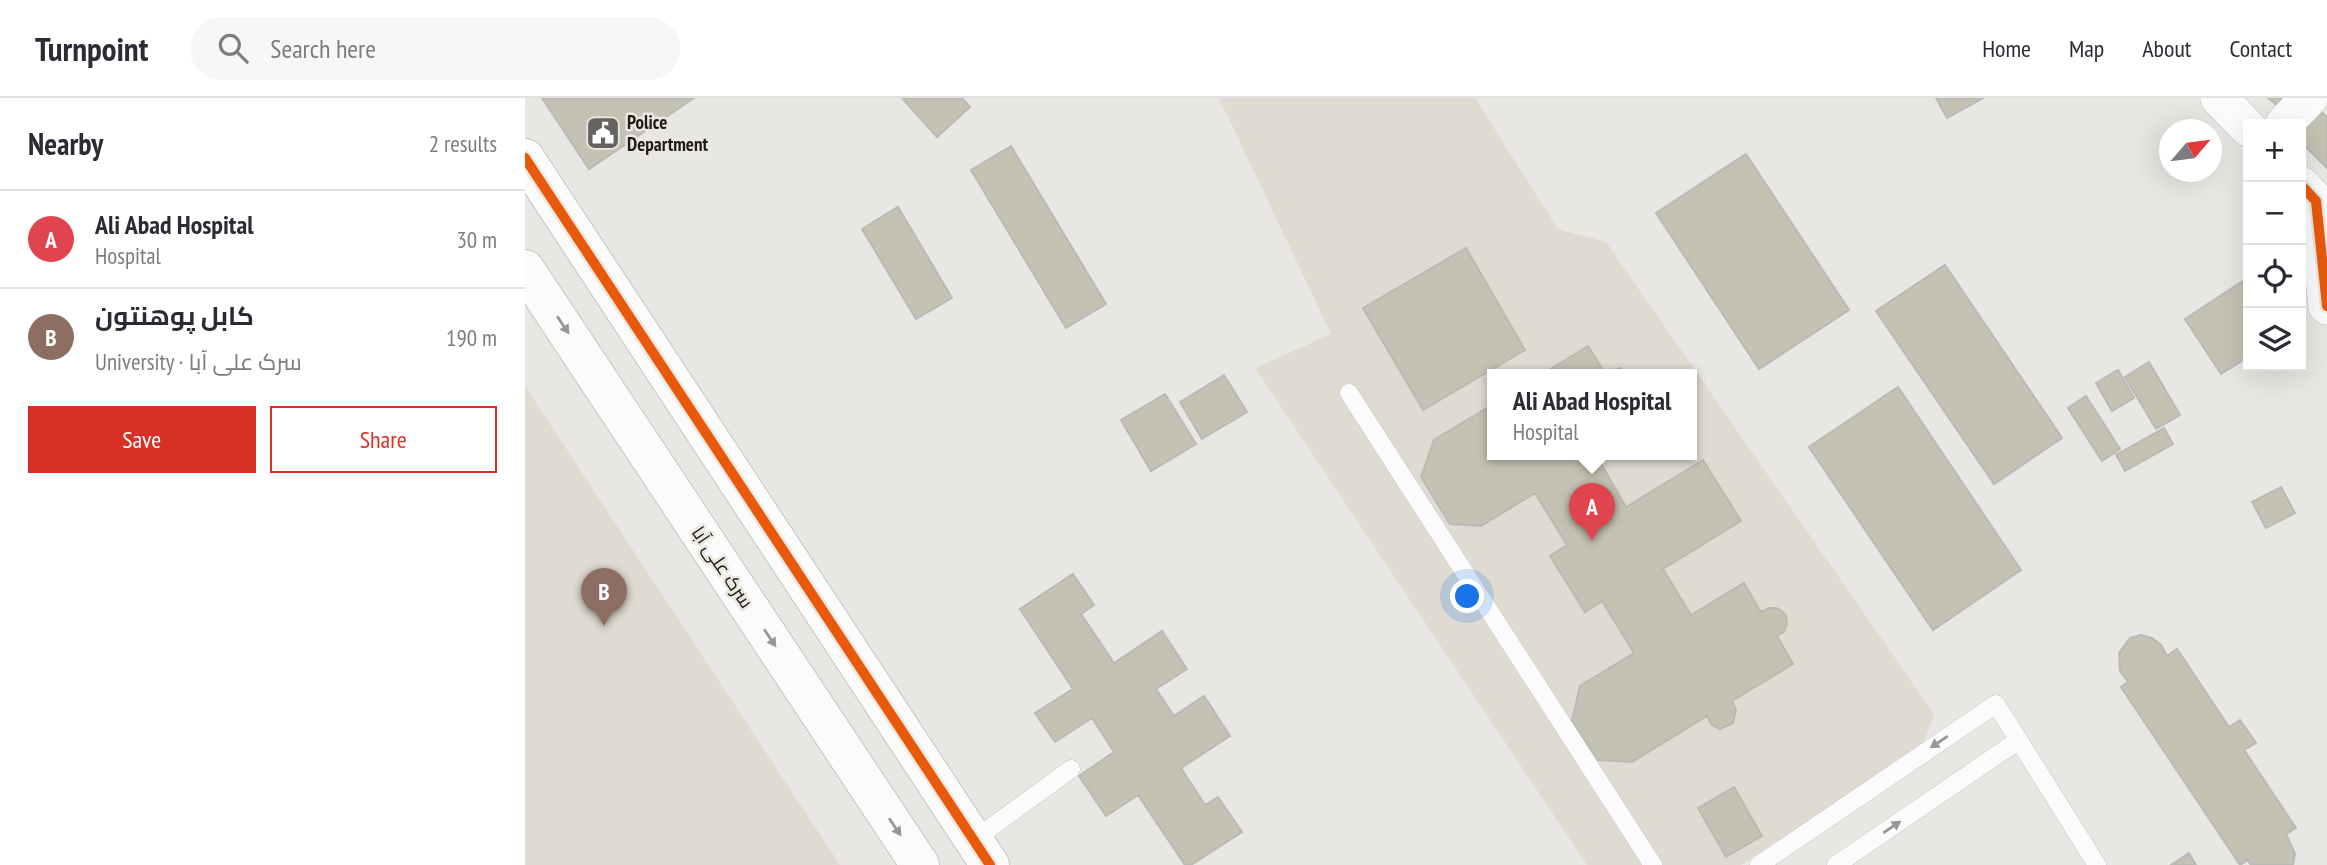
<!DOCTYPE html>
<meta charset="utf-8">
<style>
body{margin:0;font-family:"PT Sans Narrow",Cairo,sans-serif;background:#f7f7f7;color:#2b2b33}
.controls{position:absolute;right:21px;top:21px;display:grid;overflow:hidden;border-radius:0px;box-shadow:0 7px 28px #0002}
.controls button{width:63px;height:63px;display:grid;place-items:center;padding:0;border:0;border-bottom:2px solid #e1e1e2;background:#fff;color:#2b2b33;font:35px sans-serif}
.compass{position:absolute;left:1634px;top:21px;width:63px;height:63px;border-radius:50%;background:#fff;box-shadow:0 7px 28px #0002;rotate:62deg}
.you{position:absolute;left:943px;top:499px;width:24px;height:24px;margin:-18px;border:5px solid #fff;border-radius:50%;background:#1a73e8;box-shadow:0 0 0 10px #1a73e833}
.badge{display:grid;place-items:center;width:46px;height:46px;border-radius:50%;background:#d93025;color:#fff;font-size:23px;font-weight:700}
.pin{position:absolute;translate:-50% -58px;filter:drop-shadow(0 2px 4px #0008)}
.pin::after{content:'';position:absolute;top:37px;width:24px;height:21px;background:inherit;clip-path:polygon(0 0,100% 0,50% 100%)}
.popup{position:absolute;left:962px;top:271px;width:210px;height:91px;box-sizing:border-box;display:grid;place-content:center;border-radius:0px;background:#fff;filter:drop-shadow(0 2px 5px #0005);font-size:23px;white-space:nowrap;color:#7c7c81}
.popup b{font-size:26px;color:#2b2b33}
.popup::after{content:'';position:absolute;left:50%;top:100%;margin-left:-14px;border:14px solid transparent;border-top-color:#fff}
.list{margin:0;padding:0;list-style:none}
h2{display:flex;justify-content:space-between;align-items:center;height:91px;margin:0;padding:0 28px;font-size:30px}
h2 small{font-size:23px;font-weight:400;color:#7c7c81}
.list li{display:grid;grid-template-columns:46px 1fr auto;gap:21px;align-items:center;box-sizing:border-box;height:98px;padding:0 28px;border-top:2px solid #e1e1e2}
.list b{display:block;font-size:26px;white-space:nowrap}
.list p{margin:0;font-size:23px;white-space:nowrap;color:#7c7c81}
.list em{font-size:23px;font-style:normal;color:#7c7c81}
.actions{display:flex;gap:14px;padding:21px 28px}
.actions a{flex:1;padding:16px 0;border:2px solid #d93025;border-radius:0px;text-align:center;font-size:24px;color:#d93025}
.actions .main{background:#d93025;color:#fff}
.icon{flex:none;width:38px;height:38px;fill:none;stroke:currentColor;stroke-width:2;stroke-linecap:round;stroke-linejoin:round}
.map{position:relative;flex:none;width:1802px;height:767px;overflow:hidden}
header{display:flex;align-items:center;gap:42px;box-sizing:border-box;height:98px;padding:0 35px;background:#fff;border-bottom:2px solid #e1e1e2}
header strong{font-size:33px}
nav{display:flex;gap:38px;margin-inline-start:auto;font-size:24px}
.search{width:490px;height:63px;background:#f7f7f7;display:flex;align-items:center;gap:18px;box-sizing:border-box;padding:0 24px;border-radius:38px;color:#7c7c81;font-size:26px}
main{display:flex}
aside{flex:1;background:#fff}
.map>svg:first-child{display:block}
.built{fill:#dfdbd1;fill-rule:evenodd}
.building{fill:#c4c3b3;stroke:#bab9b6;stroke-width:2}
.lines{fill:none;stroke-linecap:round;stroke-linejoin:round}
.service-casing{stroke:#c6c5c2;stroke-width:19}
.minor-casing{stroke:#c6c5c2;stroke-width:38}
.tertiary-casing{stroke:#c6c5c2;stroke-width:40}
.service{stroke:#fcfbfb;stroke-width:18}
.minor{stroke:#fcfbfb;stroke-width:37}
.tertiary{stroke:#fcfbfb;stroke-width:38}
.cycleway-casing{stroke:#ebe8e0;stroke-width:15}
.cycleway{stroke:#e8590c;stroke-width:10}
.oneway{fill:#989795}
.labels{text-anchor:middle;stroke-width:5;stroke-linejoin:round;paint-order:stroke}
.poi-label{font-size:19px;font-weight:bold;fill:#1d1c19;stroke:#ebe8e0;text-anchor:start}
.street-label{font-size:19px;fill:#1d1c19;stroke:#ebe8e0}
</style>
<header>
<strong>Turnpoint</strong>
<div class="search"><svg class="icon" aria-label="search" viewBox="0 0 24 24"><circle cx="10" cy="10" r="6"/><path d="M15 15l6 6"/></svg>Search here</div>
<nav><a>Home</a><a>Map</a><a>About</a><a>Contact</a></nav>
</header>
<main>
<aside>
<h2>Nearby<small>2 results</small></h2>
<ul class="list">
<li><span class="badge" style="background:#e0444e">A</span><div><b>Ali Abad Hospital</b><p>Hospital</p></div><em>30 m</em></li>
<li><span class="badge" style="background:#8d6e63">B</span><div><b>کابل پوهنتون</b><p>University · سرک علی آبا</p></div><em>190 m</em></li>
</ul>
<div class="actions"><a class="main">Save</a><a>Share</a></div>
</aside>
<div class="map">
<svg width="1802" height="767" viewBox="0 0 1802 767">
<rect width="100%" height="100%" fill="#e8e7e3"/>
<path class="built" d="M694,0H950L1033,131L1081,144L1409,616L1398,647L1216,767H1062L730,270L806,236ZM967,277H1167V357H967Z
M0,288L315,767H0Z"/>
<path class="building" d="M17,0H169L64,71Z
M377,0H437L445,9L412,39Z
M1411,0H1458L1422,20Z
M1743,0H1772L1760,14Z
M1794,12L1802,19V70L1776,44V30Z
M486,48L581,206L541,230L446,72Z
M1221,56L1324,212L1234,271L1131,115Z
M373,109L427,200L391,221L337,131Z
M941,150L1000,252L898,312L838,210Z
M1420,167L1537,340L1469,386L1351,213Z
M1721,181L1723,184V259L1696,276L1660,221Z
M1063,248L1080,275L1095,270L1104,277H1016Z
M1624,264L1655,317L1631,331L1600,279Z
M1593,272L1609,300L1587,313L1571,285Z
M699,277L722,314L677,341L655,304Z
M1373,289L1496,472L1408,532L1284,349Z
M640,296L671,346L626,373L596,322Z
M1561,298L1595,351L1577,363L1543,310Z
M967,307V357H1071L1101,409L1178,362L1216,423L1138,471L1166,517L1219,485L1236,514L1244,510H1251L1257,513L1261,518L1262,526L1259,534L1252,538L1268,566L1207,603L1211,612L1208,625L1195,631L1187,627L1182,618L1107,664L1072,662L1047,623L1055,588L1109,555L1077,503L1060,514L1025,458L1042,447L1010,395L956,428L925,426L896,379L909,342Z
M1639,330L1648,346L1600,373L1591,357Z
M1756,389L1770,415L1741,430L1727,404Z
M548,476L569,507L556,516L589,565L637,533L662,571L631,591L649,618L679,598L705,638L656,670L680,707L693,699L717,734L666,767H660L613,697L581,718L554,678L589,654L567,620L530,644L510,615L548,591L495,511Z
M1616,537L1627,540L1636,547L1642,558L1652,551L1704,629L1715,622L1731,645L1719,652L1771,730L1761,736L1770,756L1768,767H1726L1723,762L1715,767L1596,589L1603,584L1595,573L1594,555L1605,540Z
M1209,689L1237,738L1201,759L1173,710Z
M1664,755L1671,767H1646Z"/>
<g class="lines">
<g class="service-casing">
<path id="service" d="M824,295L1128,767
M447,739L465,730L546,671
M1234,767L1471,606L1572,767
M1311,767L1494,642"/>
</g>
<g class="minor-casing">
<path id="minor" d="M1694,0L1723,30
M1759,26L1784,0
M1776,87L1791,103L1802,208"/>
</g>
<g class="tertiary-casing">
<path id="tertiary" d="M0,60L465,767
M0,171L395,767"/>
</g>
<use href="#service" class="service"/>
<use href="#minor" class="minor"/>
<use href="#tertiary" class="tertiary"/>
<g class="cycleway-casing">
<path id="cycleway" d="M0,60L465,767
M1776,87L1791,103L1802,208"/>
</g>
<use href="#cycleway" class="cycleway"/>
</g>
<defs><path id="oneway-solid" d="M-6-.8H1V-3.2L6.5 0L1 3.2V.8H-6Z" transform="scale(1.75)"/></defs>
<g class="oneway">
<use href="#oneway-solid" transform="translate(38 227) rotate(56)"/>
<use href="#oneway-solid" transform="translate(245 540) rotate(56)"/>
<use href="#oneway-solid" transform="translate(1414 644) rotate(146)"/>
<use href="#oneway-solid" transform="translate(370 729) rotate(56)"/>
<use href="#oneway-solid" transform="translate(1367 729) rotate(-34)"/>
</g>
<defs>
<g id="civic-square" transform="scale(1.75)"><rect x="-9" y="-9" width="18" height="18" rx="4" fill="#646360" stroke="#ebe8e0"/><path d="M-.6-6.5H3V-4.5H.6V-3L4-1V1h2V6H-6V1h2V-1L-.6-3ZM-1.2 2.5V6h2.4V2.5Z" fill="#fff"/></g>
</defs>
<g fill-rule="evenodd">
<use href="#civic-square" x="78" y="35"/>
</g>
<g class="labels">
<g class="poi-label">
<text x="102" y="31">Police<tspan x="102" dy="22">Department</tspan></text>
</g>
<g class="street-label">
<text transform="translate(198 469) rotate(56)" y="7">سرک علی آبا</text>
</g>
</g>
</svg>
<div class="controls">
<button>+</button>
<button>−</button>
<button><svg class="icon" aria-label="locate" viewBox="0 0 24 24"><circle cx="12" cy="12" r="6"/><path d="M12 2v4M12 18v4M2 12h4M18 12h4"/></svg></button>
<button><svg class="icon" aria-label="layers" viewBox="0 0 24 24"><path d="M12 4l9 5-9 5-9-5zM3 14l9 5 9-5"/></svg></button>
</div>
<svg class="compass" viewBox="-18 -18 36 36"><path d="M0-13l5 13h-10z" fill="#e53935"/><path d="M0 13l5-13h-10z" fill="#7c7c81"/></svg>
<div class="you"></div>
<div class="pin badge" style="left:1067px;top:443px;background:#e0444e">A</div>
<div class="popup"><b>Ali Abad Hospital</b>Hospital</div>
<div class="pin badge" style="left:79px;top:528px;background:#8d6e63">B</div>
</div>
</main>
